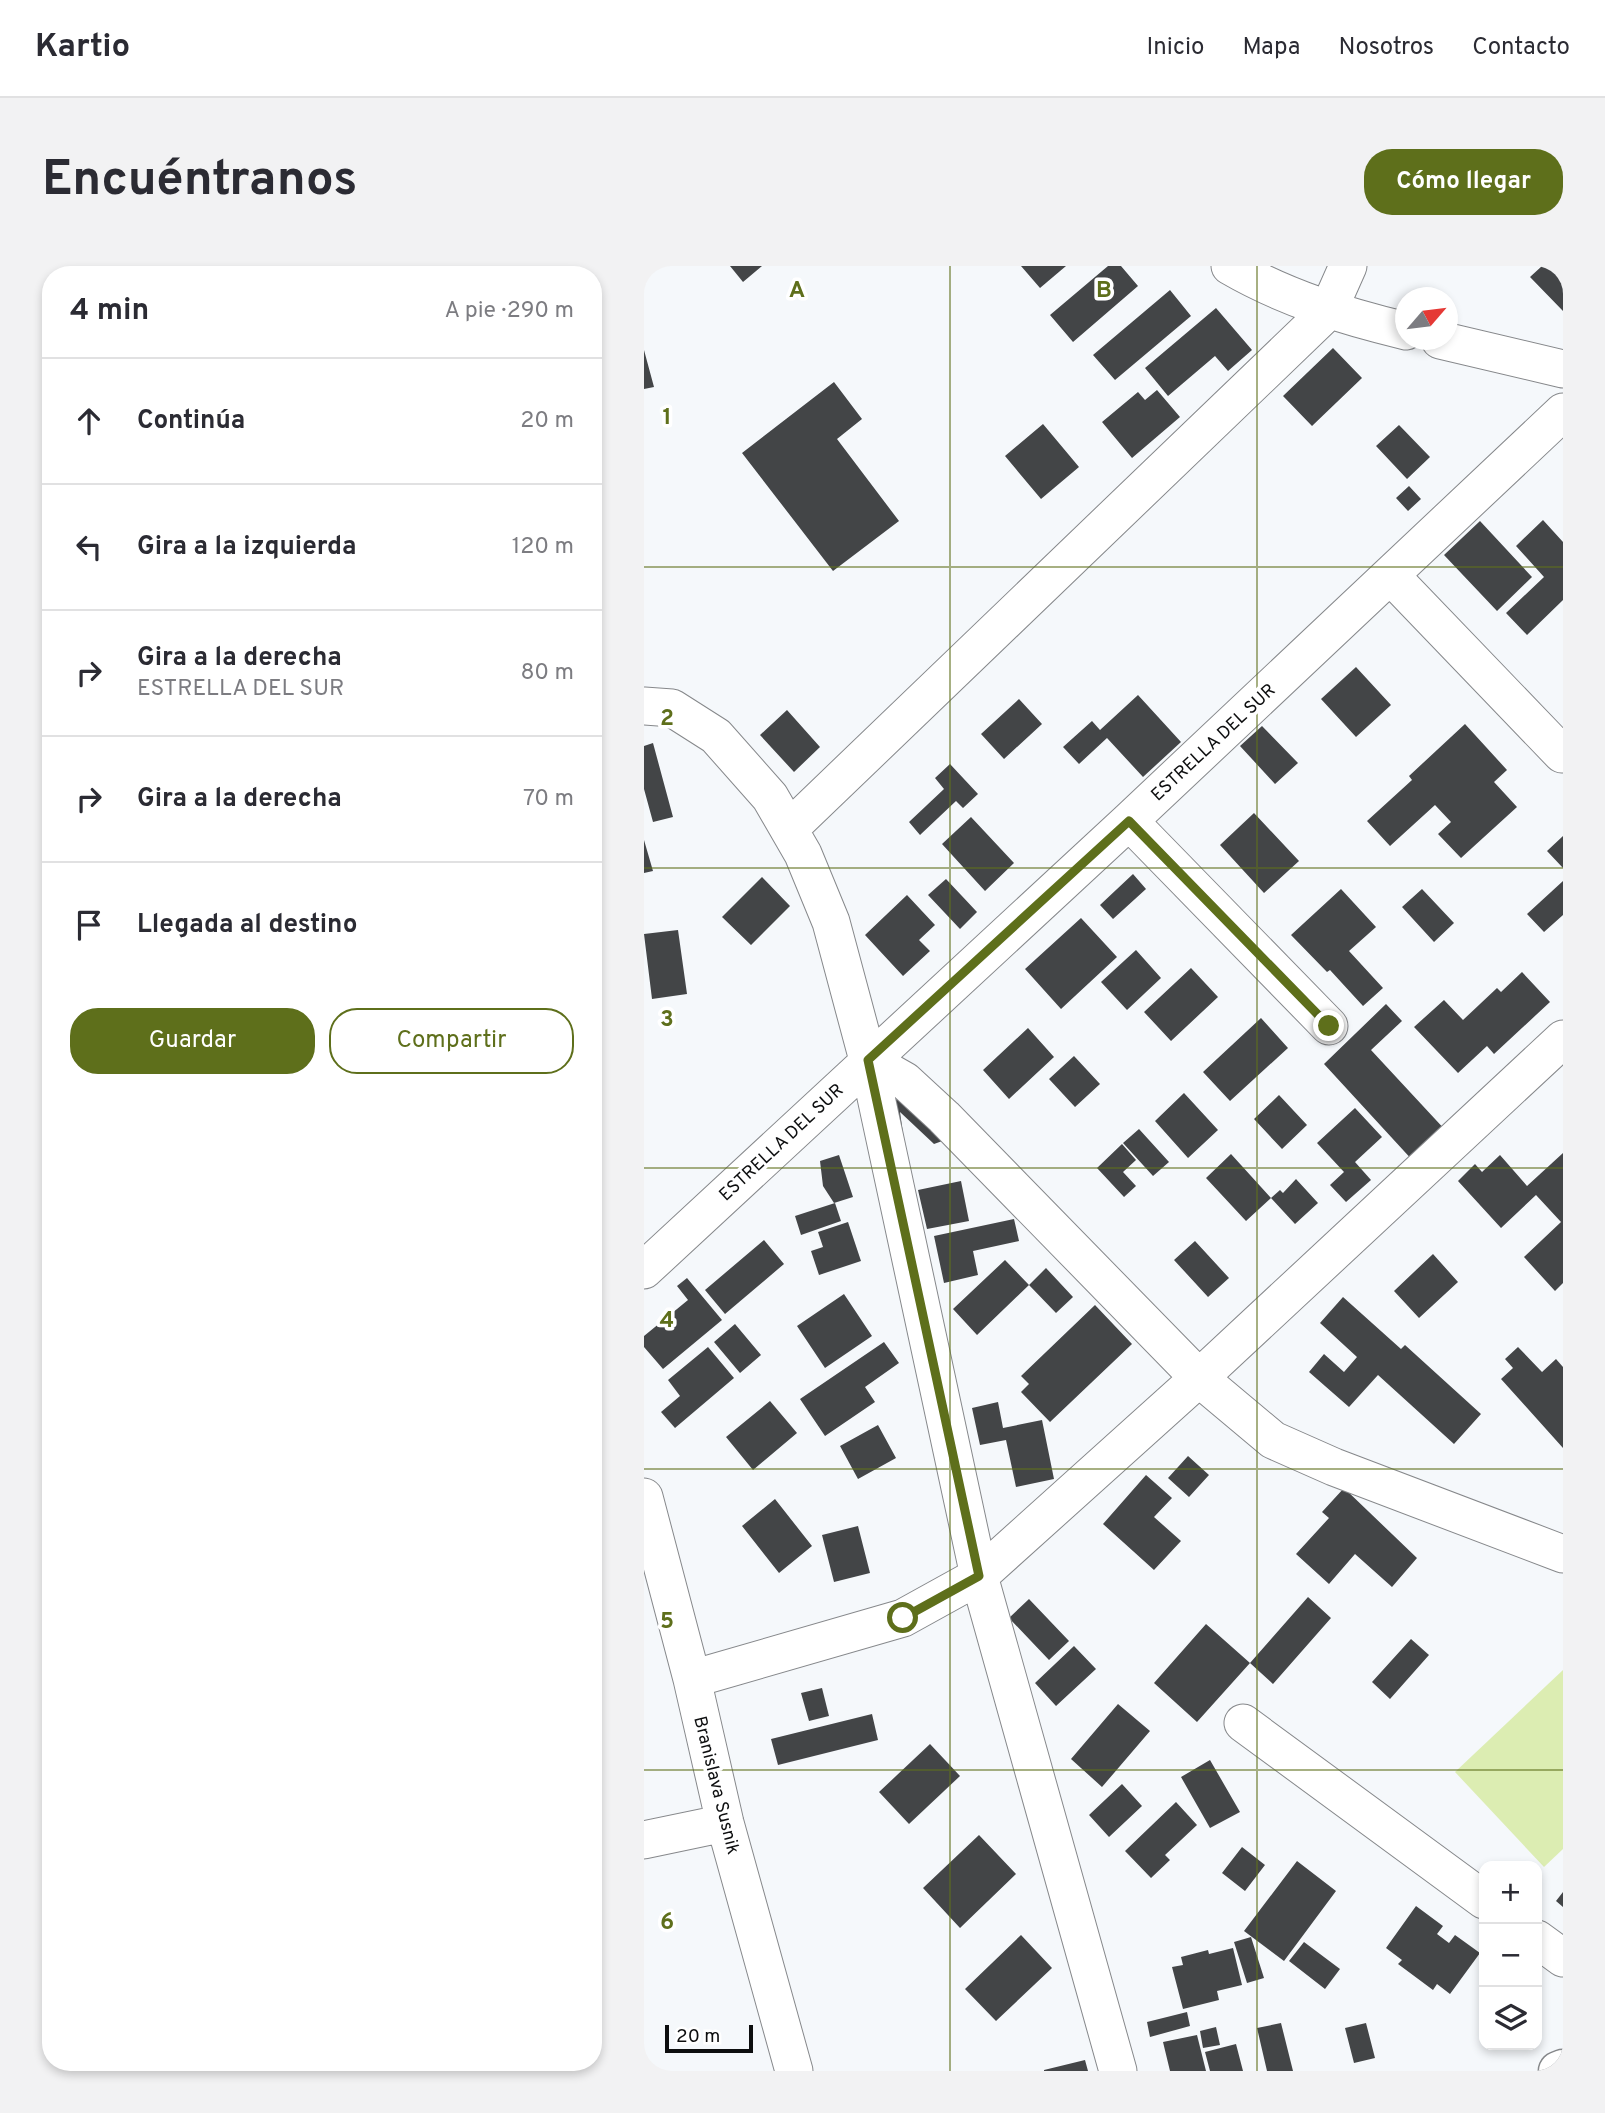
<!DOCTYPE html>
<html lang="es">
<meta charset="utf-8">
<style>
body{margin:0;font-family:Overpass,sans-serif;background:#f2f2f3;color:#2b2b33}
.controls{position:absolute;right:21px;bottom:21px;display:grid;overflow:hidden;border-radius:14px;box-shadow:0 4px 10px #0003}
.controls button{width:63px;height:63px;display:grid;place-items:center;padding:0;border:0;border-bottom:2px solid #e1e1e2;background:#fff;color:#2b2b33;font:35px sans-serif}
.compass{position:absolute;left:751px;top:21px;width:63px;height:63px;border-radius:50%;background:#fff;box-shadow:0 4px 10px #0003;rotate:62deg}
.scale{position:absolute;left:21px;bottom:18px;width:88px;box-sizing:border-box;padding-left:7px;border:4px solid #0d0e0f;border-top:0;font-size:19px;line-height:24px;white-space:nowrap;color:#0d0e0f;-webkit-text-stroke:5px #fff;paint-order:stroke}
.stop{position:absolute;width:21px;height:21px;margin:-16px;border:5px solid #5e6f1b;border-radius:50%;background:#fff}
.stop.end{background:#5e6f1b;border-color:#fff;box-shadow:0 2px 7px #0008}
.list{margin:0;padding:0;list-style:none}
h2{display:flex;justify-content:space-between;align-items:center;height:91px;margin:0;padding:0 28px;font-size:30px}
h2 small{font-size:23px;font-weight:400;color:#7c7c81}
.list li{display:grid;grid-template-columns:46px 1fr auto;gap:21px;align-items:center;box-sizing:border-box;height:126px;padding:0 28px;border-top:2px solid #e1e1e2}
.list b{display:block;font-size:26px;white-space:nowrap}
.list p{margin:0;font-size:23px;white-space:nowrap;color:#7c7c81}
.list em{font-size:23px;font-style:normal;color:#7c7c81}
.actions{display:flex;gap:14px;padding:21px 28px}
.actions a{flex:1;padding:16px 0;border:2px solid #5e6f1b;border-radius:28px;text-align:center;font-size:24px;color:#5e6f1b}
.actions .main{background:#5e6f1b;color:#fff}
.icon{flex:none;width:38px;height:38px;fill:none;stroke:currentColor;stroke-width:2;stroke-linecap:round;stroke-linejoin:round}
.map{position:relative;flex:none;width:919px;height:1805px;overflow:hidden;border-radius:28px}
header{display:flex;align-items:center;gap:42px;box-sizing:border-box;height:98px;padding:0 35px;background:#fff;border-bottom:2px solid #e1e1e2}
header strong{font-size:33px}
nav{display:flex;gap:38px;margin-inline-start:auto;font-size:24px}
.intro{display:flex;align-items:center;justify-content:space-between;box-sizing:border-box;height:168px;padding:0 42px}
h1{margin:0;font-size:49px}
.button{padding:18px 32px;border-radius:28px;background:#5e6f1b;color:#fff;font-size:24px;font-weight:700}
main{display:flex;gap:42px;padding:0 42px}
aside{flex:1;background:#fff;border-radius:28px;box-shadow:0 4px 10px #0003}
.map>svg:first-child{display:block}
.green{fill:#dcedb2}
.building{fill:#434547}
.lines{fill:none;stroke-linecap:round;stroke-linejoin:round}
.minor-casing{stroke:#86888b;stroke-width:39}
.major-casing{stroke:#86888b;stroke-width:41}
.minor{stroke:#fff;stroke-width:37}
.major{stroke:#fff;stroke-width:38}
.route{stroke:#5e6f1b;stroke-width:9}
.grid{fill:none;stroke:#5e6f1b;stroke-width:2;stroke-opacity:0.55}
.labels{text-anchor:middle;stroke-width:7;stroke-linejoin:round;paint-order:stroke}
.street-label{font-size:18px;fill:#0d0e0f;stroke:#fff}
.grid-label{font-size:23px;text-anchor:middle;font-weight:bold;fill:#5e6f1b;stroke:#fff;stroke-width:7;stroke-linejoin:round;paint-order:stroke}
</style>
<header>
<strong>Kartio</strong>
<nav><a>Inicio</a><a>Mapa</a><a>Nosotros</a><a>Contacto</a></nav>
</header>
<div class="intro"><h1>Encuéntranos</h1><a class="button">Cómo llegar</a></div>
<main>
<aside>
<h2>4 min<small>A pie · 290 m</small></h2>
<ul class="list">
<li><svg class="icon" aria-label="ahead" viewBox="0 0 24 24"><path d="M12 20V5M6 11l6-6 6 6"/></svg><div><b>Continúa</b></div><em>20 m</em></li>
<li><svg class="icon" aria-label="left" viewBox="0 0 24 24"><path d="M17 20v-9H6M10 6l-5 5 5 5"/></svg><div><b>Gira a la izquierda</b></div><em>120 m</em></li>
<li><svg class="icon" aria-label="right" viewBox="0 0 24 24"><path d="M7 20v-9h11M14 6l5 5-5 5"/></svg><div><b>Gira a la derecha</b><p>ESTRELLA DEL SUR</p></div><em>80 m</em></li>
<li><svg class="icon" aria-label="right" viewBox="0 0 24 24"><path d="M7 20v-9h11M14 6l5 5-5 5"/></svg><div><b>Gira a la derecha</b></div><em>70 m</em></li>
<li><svg class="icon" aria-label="arrive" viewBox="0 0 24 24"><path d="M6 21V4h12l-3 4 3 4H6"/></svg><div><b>Llegada al destino</b></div></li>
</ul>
<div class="actions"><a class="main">Guardar</a><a>Compartir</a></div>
</aside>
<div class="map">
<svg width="919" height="1805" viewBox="0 0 919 1805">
<rect width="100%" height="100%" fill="#f5f8fb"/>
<path class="green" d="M919,1404V1583L900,1601L811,1506Z"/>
<path class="building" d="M86,0H118L99,16Z
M377,0H422L396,22Z
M464,0H477L494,20L429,76L406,49Z
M898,0H919V45L886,11Z
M526,24L547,50L471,114L449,89Z
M572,42L608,84L584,105L571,90L524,130L501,102Z
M689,82L718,112L668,160L639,130Z
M0,84L10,121L0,123Z
M190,116L218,153L193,173L255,255L189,305L98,187Z
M513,124L536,151L488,192L458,156L494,126L501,134Z
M399,158L435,201L397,233L361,190Z
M755,159L786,191L763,213L732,180Z
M765,220L777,233L764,245L752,232Z
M899,254L919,276V334L883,369L862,347L900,311L872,280Z
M836,255L888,311L853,345L800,289Z
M712,401L747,439L712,471L677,433Z
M494,429L537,476L499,511L463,472L435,498L419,481L448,455L456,464Z
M375,433L398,458L360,493L337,468Z
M143,444L176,481L150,506L116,469Z
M821,458L863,504L850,516L873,541L817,592L794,568L807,556L791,539L746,580L723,555L768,514L765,510Z
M618,460L654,497L631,518L596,480Z
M9,477L29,551L9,556L0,523V480Z
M306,498L334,528L319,542L312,535L276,569L265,556L300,523L291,512Z
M610,547L655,595L620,627L576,579Z
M327,551L370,597L341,625L298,578Z
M919,570V602L903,585Z
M0,574L9,605L0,607Z
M489,608L502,623L469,653L456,639Z
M118,611L146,640L107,679L78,651Z
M302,613L333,646L316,663L284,629Z
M919,615V649L900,666L883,648Z
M697,623L732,661L705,685L739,722L719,740L686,704L683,706L647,669Z
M778,623L810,657L790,676L758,641Z
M263,629L291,659L275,674L286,685L259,710L221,669Z
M437,652L473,691L417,743L381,703Z
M34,664L43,728L8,733L0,668Z
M492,684L517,712L483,744L457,716Z
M547,702L574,731L527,775L500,746Z
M878,706L906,736L850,788L843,780L814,807L770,761L800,734L819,754L853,722L857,726Z
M742,738L758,755L727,784L804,867L771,897L680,798Z
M617,752L644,782L586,835L559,806Z
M384,762L410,791L365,833L339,804Z
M430,790L456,818L431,841L405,813Z
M540,827L574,864L544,892L511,855Z
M635,829L663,859L638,883L610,853Z
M259,831L301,874L290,878L256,846L262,889L238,839Z
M711,842L738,871L711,896L727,914L702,936L686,919L700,906L673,877Z
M495,863L525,896L509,910L479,877Z
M478,878L492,894L479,906L492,920L480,931L453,902Z
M919,887V1017L911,1025L880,991L917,956L892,929L857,962L814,915L831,898L838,906L856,889L883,920Z
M587,888L627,932L602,955L562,912Z
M195,889L209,931L190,937L179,920L176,895Z
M652,913L674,937L651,958L627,932L636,924L639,927Z
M317,915L325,955L283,963L274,924Z
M191,937L197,955L157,969L151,950Z
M370,953L375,975L329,985L334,1009L300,1017L290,970Z
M204,956L217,995L175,1009L167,985L179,981L174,966Z
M120,974L140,998L81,1048L61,1024Z
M551,975L585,1012L564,1031L530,994Z
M789,988L814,1016L775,1052L750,1025Z
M361,994L385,1019L402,1002L429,1031L412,1047L385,1019L333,1069L309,1043Z
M43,1012L78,1054L19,1103L0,1081V1070L44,1034L33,1020Z
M200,1028L228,1070L181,1102L153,1060Z
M699,1031L757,1083L761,1079L837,1148L810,1178L734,1109L705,1141L665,1106L680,1088L700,1106L713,1091L676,1057Z
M451,1039L488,1078L406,1156L377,1126L385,1118L377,1110Z
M91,1058L117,1089L96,1107L70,1076Z
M240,1076L255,1097L221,1121L231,1136L181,1170L156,1133Z
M64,1081L90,1112L31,1162L17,1146L36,1130L24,1114Z
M874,1081L898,1106L912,1093L919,1101V1182L857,1113L869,1102L861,1093Z
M126,1135L153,1167L109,1204L82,1171Z
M354,1136L359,1162L398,1154L410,1213L372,1221L362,1174L336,1179L328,1142Z
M234,1159L252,1192L214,1213L196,1180Z
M544,1190L565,1209L545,1231L524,1212Z
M502,1209L528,1232L510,1251L537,1275L510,1304L459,1258Z
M700,1222L773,1292L748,1321L711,1288L685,1318L652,1288L685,1252L678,1246Z
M131,1233L168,1280L135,1307L98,1260Z
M214,1260L226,1307L190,1316L178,1269Z
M664,1331L687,1352L629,1418L606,1397Z
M385,1333L425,1375L405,1394L365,1352Z
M562,1358L606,1397L553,1456L510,1417Z
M767,1373L785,1389L746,1433L728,1416Z
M430,1380L452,1403L412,1440L391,1417Z
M178,1422L185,1450L165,1455L157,1427Z
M474,1438L506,1465L458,1521L427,1493Z
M228,1448L234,1474L134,1499L127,1473Z
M286,1478L316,1510L265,1558L235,1526Z
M566,1494L596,1546L566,1562L537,1511Z
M478,1518L498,1540L465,1571L445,1549Z
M532,1536L553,1559L521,1589L526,1594L507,1612L481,1585Z
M335,1569L372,1608L316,1662L279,1622Z
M598,1581L621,1599L601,1625L578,1607Z
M653,1595L692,1625L640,1695L600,1665Z
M919,1626V1641L912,1635Z
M772,1640L799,1660L793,1668L805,1677L811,1669L836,1687L806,1728L793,1718L789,1724L754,1698L758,1694L742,1682Z
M377,1669L408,1702L352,1755L321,1723Z
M607,1671L620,1712L603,1717L590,1676Z
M660,1676L696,1703L681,1723L645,1695Z
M589,1682L598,1719L573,1725L575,1734L539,1743L528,1701L539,1699L537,1691L564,1684L565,1688Z
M543,1746L546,1760L506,1771L503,1756Z
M637,1757L649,1805H623L613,1762Z
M722,1757L731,1792L710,1797L701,1762Z
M572,1761L576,1779L559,1782L556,1765Z
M553,1769L562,1805H526L519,1776Z
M592,1778L599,1805H566L561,1786Z
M441,1794L444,1805H400V1804Z"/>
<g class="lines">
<g class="minor-casing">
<path id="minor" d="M586,0C641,32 700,50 762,65
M796,74L919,103
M746,309L918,488
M0,440L28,442L72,470L126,531L159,588L187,656L224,794L335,1310L474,1805
M485,555L685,760
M145,563L684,45L704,0
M224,794L261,815L300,851L555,1112L629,1174L690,1201L919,1288
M0,1004L485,555L919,146
M0,1231L48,1413L81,1557L150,1805
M48,1413L259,1352L335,1310L555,1112L919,773
M599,1457L840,1634
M0,1574L81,1557
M893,1673L919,1692"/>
</g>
<g class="major-casing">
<path id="major" d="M914,1805L919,1803"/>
</g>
<use href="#minor" class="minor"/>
<use href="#major" class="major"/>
</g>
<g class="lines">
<path class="route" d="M259,1352L335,1310L224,794L485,555L685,760"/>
</g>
<path class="grid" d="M306,0V1805M613,0V1805M0,301H919M0,602H919M0,902H919M0,1203H919M0,1504H919"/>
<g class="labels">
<g class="street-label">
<text transform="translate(569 476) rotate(-43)" y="6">ESTRELLA DEL SUR</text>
<text transform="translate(137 876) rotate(-43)" y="6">ESTRELLA DEL SUR</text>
<text transform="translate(73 1519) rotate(76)" y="6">Branislava Susnik</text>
</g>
</g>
<g class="grid-label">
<text x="153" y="31">A</text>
<text x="460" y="31">B</text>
<text x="23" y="158">1</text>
<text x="23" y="459">2</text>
<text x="23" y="760">3</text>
<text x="23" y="1061">4</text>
<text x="23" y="1362">5</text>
<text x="23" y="1663">6</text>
</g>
</svg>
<div class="controls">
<button>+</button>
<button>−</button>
<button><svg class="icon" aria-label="layers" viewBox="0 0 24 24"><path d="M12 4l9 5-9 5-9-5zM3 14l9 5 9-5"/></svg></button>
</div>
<svg class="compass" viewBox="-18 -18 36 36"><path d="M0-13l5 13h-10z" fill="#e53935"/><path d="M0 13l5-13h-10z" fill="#7c7c81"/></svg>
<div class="scale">20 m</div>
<div class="stop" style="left:259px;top:1352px"></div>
<div class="stop end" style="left:685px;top:760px"></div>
</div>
</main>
